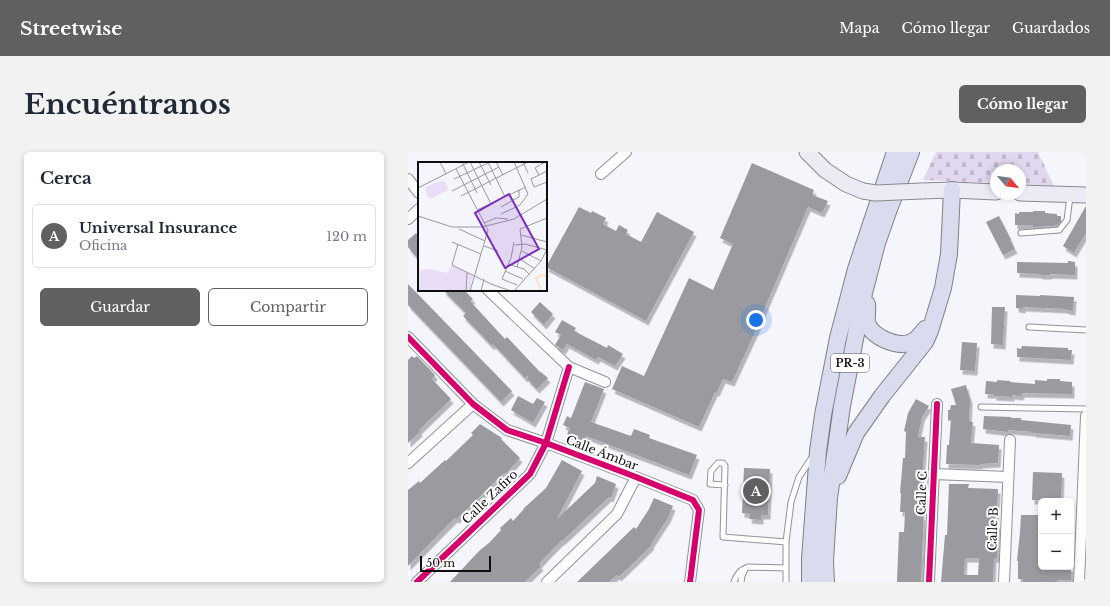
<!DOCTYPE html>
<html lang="es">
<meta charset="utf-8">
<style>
body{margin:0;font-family:"Libre Baskerville",serif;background:#f2f2f3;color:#1f2937}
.controls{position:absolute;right:12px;bottom:12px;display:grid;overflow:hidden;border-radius:6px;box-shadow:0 2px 6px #0003}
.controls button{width:36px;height:36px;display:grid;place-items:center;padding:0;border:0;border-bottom:1px solid #e0e1e3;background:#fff;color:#1f2937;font:20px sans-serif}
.compass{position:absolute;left:582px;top:12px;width:36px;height:36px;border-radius:50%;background:#fff;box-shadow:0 2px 6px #0003;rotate:119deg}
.scale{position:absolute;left:12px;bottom:10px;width:71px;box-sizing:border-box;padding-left:4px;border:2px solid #0f0f0f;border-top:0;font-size:11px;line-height:14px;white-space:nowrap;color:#0f0f0f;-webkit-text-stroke:3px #fff;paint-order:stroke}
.you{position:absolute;left:348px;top:168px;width:14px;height:14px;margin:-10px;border:3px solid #fff;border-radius:50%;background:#1a73e8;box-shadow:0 0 0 6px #1a73e833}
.badge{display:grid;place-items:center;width:26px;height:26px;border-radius:50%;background:#606062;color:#fff;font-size:13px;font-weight:700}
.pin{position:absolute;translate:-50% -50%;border:2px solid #fff;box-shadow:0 1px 4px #0006}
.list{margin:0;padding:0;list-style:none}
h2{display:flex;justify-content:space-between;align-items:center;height:52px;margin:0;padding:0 16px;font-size:17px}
h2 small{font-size:13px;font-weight:400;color:#747a83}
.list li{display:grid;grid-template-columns:26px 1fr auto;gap:12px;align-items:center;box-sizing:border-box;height:64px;margin:0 8px 8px;padding:0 8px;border:1px solid #e0e1e3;border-radius:6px}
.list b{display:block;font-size:15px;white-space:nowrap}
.list p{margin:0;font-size:13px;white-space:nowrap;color:#747a83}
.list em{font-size:13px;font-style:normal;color:#747a83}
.actions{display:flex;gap:8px;padding:12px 16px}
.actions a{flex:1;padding:9px 0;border:1px solid #606062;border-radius:6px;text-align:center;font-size:14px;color:#606062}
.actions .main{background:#606062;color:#fff}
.map{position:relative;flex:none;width:678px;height:430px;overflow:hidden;border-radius:6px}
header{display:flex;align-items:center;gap:24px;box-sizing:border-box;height:56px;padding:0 20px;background:#606062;color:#fff}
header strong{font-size:19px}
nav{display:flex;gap:22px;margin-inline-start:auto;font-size:14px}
.intro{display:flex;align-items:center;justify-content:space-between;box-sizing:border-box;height:96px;padding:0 24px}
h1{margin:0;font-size:28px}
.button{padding:10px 18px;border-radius:6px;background:#606062;color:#fff;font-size:14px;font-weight:700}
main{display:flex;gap:24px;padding:0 24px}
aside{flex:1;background:#fff;border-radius:6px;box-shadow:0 2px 6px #0003}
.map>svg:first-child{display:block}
.cemetery{fill:url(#cemetery-stones)}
.building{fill:#9a9ba0;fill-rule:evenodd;filter:url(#shadow)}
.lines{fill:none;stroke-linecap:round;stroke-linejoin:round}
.lane-casing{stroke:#939396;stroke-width:7}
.street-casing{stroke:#939396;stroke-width:12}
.secondary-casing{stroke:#89898c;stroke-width:17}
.primary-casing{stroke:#808083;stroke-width:18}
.lane{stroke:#fefeff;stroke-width:5}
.street{stroke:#fefeff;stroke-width:10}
.secondary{stroke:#ebebf5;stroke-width:15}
.primary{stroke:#d9dbee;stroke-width:16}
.secondary-bridge-casing{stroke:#89898c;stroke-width:17;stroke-linecap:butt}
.secondary-bridge{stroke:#ebebf5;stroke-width:15}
.cycleway-casing{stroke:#fff;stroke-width:8}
.cycleway{stroke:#d6006c;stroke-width:6}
.labels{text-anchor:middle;stroke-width:4;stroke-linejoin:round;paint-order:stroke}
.shield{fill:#fff;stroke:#575757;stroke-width:1}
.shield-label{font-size:11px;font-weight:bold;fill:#0f0f0f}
.street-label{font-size:12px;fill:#0f0f0f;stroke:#fff}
.inset-river{fill:none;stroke:#f9e1c8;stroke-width:2}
.inset-road{fill:none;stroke:#99999d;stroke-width:1}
.view{fill:#7b2cbf;fill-opacity:0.15;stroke:#7b2cbf;stroke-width:2}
.inset-edge{fill:none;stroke:#0f0f0f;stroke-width:2}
</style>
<header>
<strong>Streetwise</strong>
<nav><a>Mapa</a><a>Cómo llegar</a><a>Guardados</a></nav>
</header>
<div class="intro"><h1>Encuéntranos</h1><a class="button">Cómo llegar</a></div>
<main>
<aside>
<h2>Cerca<small></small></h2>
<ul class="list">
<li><span class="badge">A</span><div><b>Universal Insurance</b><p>Oficina</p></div><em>120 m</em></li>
</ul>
<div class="actions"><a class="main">Guardar</a><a>Compartir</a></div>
</aside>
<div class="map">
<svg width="678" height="430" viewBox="0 0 678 430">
<defs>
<pattern id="cemetery-stones" width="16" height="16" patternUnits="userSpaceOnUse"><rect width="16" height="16" fill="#e1d8ef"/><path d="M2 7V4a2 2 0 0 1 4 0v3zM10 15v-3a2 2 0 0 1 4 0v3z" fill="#c0b8cc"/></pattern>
<filter id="shadow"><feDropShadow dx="2.5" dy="4.5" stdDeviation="0" flood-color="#0004"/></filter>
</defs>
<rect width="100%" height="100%" fill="#f5f5fc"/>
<path class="cemetery" d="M528,0H630L646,34L612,32V18H588V31L515,28Z"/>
<path class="building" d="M344,11L406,38L404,43L420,49L414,61L400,55L355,160L356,161L324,230L315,227L309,240H307L291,275L204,237L214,214L236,224L281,126L305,138L325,92L312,86Z
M678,54V81L666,101L655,94Z
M171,55L183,61L184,59L198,66L195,72L208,79L211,73L220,78L218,82L233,90L249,60L286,80L238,169L138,115Z
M625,59H637V61L649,62V64H653V69L650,73H646L645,74L625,75V73H607V61L611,62V60H625Z
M591,64L603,88H602L607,97L595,103L578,70Z
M8,81L11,85V108L0,95V88Z
M660,109L667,110V123L642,122V123H632V122L609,121V110L660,111Z
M0,132L104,239L93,250L0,153Z
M35,138H56L65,147L62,149L97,187L99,185L132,220H133L140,226L129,237L119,227L121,223L117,226L85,192L84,194L55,164L58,161Z
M608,143L632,144V143L666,145L665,159L658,158V157L615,155V157L608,156Z
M132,150L145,162L136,173L123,160Z
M584,155H597L595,193L583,192Z
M154,168L168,176L166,179L199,196L200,193L215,202L207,214L190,205L188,208L159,192L155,198L148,194L147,193L153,183L147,180Z
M554,190L569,191L567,219L552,218Z
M614,194L660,196V198H664L663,208L609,205V196L613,197Z
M4,204L6,206L9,204L27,223L24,227L43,247L11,278L12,280L0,291V208Z
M639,227H652V229L664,230V242L614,241L613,244L604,243V245L586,244V242H577L578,229L589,230V228L602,229V230L627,232V228L639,229Z
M177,230L196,237L183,270L223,284L226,277L242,283L241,286L289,303L281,323L178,284L176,289L159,282L162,276L155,273L159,264L163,266Z
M558,233L562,248L561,269L565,270L563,291L591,293L590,311L572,312V313L538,312L539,293H541L543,268L540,269V258H542L543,253H548L543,237Z
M110,244L125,252L129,246L137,250L125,271L103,258Z
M508,247L521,254L514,265L510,285H517L514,328V364H515V381L513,430H489L491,380H496L497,360H492L493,341H492L495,306H497L498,280L496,279L500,261Z
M576,264L603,265V266H613V268L663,273L662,284L625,281V280L600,278V280L575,277Z
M72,272L94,286L93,287L112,306L98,322L97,321L95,322L49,367L47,366L33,380L0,414V338L11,329L12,331L37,308L38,309L65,283L63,281Z
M154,308L174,319L149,367L187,331L189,324L208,332L203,346L201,345L167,377L154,389V388L142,400L131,412L133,414L117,430H42L71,399L82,390L93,378L92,376L103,366L105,369L116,357H115L138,336Z
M336,316L362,317L360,363H353V368L341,367L342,362L334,361Z
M625,320L654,321L653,349L624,348Z
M541,332H561L560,336L590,337L588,372H590L589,389V406H586L585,430H533L537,383H539ZM557,406H571L570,423H556Z
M246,346L265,354L260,366L243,392L244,393L211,425L209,423L201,430H169L226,375L228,377L241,357Z
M613,363H631L630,380H633V415H663V428H649V430H615V427H610V409H609L612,380Z"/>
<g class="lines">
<g class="lane-casing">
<path id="lane" d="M613,81L651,78L659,68L662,44
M621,175L678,178
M573,255L678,257
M317,333L302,332L303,319L310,311H315L317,314L315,385L378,390
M326,430C329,422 332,418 340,415L378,416
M333,430L334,424L337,417
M378,430V390L383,350L391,325L405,304"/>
</g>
<g class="street-casing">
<path id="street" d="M193,22L218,0
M0,27L11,41
M0,67L11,57
M80,138L161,215L197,230
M0,185L65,252L99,278L138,291L228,325L285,348L291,358L282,430
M0,311L65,252
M526,322L600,325
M9,430L122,322L138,291L161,215
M139,430L209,362L228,325
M521,430L529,252
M596,430L602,288
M671,430L678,264"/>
</g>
<g class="secondary-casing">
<path id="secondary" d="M399,0L417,18L438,32L455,39
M513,39L544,38L588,40
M612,41L678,43"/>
</g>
<g class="primary-casing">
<path id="primary" d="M459,152C460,158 458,166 459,171C464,185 488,195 501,191C509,189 513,182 517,177
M430,324L448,281L474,244L517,190L522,179L535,136L541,102L544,38
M402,430V407L410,299L415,263L430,186L448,117L487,0
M418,430L417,409L421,346L434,254L456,141L469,91L481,57L503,0"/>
</g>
<use href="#lane" class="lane"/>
<use href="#street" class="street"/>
<use href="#secondary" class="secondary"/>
<use href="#primary" class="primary"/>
<g class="secondary-bridge-casing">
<path id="secondary-bridge" d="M455,39L468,41L513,39"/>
</g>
<use href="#secondary-bridge" class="secondary-bridge"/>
<g class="cycleway-casing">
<path id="cycleway" d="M0,185L65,252L99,278L138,291L228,325L285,348L291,358L282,430
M9,430L122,322L138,291L161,215
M521,430L529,252"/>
</g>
<use href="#cycleway" class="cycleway"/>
</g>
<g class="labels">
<rect class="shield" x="423" y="202" width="38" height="18" rx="3"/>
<g class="shield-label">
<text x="442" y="215">PR-3</text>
</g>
<g class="street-label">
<text transform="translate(194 301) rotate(21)" y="4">Calle Ámbar</text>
<text transform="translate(514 341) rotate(-88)" y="4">Calle C</text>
<text transform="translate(82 345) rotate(-44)" y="4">Calle Zafiro</text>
<text transform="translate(585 377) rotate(-88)" y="4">Calle B</text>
</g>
</g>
<g transform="translate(10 10)">
<rect width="129" height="129" fill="#f5f5fc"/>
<path d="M22,19L28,20L30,28L12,37L8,32V25ZM34,103L55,114L51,129H0V108L13,107L29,111Z" fill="#e9ddf8"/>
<path class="inset-river" d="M123,129L118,116L124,113L129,114"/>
<path class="inset-road" d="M22,0L28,12M44,0L59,31M52,0L73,42M61,0L73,23M70,0L87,35M78,0L85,13M105,0L110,11M127,0L117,6L121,13L129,9M38,7L70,68L52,129M121,13L113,17L116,25L129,20M36,17L70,1M0,26L51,0M34,29L81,5M43,34L110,0M83,45L101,35V28M59,48L108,25M83,52L102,43L110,32L96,0M0,54L34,65H64L96,57L129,37M66,61L78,56L90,57M41,67L67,79M103,73L129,80M34,80L63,92M96,80L93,96L84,117L99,123M40,82L34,103L73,122L93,129M97,83L107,82L129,88M66,84L80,89M104,89L123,99M102,97L117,107M90,102L106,107L111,112M99,105L104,85L102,67L129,56M87,109L105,117M48,129L49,111M63,129L66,117M96,129L123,99L129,87"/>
<path class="view" d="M91,32L121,87L87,106L57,51Z"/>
<rect width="129" height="129" class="inset-edge"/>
</g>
</svg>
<div class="controls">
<button>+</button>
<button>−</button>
</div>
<svg class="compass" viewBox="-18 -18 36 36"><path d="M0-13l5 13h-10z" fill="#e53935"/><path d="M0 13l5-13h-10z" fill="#747a83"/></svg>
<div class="scale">50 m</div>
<div class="you"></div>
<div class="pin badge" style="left:348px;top:339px">A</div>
</div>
</main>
